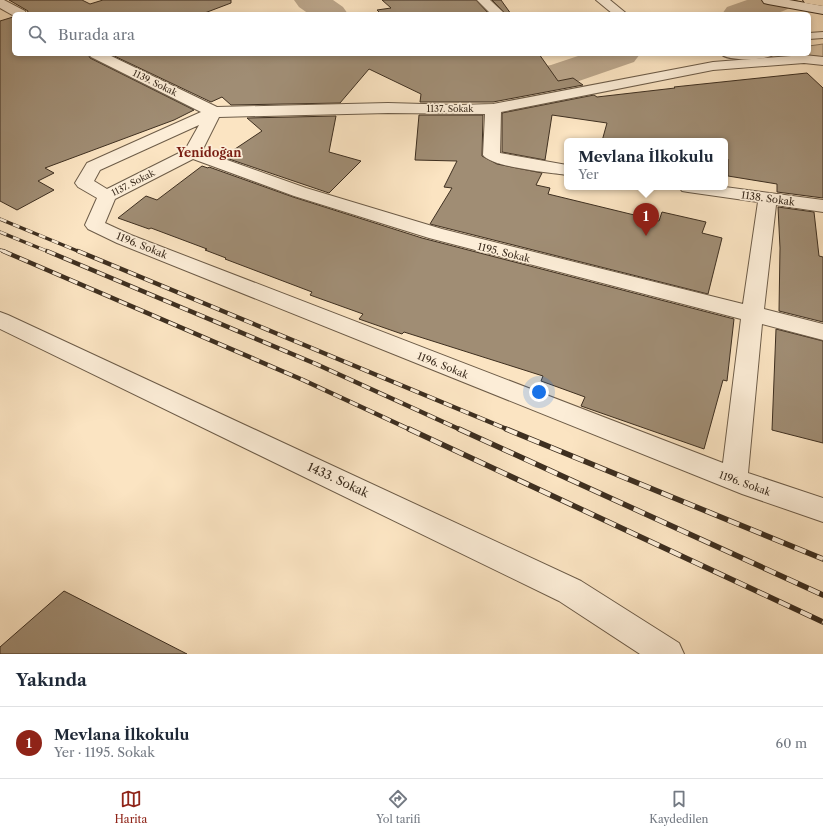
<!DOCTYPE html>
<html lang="tr">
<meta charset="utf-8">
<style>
body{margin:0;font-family:"Libre Caslon Text",serif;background:#f6f6f7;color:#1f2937}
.you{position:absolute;left:539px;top:392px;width:14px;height:14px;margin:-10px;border:3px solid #fff;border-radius:50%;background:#1a73e8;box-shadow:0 0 0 6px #1a73e833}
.badge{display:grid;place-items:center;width:26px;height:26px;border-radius:50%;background:#8f2418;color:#fff;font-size:13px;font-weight:700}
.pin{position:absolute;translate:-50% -33px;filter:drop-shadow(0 1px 2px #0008)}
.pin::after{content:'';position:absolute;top:21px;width:14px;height:12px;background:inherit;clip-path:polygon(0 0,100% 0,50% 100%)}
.popup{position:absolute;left:564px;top:138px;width:164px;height:52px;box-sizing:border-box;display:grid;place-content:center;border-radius:6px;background:#fff;filter:drop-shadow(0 1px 3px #0005);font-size:13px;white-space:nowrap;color:#747a83}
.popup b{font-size:15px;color:#1f2937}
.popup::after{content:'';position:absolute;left:50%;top:100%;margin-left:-8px;border:8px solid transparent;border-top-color:#fff}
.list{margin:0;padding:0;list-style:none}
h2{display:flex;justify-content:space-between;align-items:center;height:52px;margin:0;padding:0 16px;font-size:17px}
h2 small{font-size:13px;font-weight:400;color:#747a83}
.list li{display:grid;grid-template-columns:26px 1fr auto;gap:12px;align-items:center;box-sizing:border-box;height:72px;padding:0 16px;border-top:1px solid #e0e1e3}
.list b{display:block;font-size:15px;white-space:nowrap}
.list p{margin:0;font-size:13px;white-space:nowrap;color:#747a83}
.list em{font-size:13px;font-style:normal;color:#747a83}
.icon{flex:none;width:22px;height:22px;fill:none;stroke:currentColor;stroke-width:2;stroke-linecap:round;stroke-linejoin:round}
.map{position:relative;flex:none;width:823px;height:654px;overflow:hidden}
.search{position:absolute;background:#fff;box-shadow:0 2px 6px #0003;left:12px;right:12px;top:12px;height:44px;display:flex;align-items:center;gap:10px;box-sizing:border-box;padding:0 14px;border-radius:6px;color:#747a83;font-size:15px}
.sheet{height:124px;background:#fff}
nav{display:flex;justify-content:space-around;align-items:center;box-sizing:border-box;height:56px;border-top:1px solid #e0e1e3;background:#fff;font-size:11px;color:#747a83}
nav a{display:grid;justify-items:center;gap:2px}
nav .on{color:#8f2418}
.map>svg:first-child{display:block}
.green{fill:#dbc5a6;stroke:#8c7a63}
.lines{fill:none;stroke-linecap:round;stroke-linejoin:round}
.river{fill:#bba68b;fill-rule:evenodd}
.building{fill:#a08d74;stroke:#3e2f20}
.lane-casing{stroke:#6d5c48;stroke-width:2}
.street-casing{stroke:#6d5c48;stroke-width:2}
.secondary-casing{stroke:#3e2f20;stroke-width:2}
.highway-casing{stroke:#3e2f20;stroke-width:2}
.lane{fill:#fcedd7;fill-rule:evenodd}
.street{fill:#fcedd7;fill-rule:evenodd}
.secondary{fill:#fcedd7;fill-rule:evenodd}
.highway{fill:#fbe4c2;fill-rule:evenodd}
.rail-far2-casing{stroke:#3e2f20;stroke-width:3.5}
.rail-far1-casing{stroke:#3e2f20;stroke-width:4.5}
.rail-casing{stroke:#3e2f20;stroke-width:5.5}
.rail-far2{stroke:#fcedd7;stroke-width:2.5;stroke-dasharray:7;stroke-linecap:butt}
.rail-far1{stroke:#fcedd7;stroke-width:3;stroke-dasharray:9;stroke-linecap:butt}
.rail{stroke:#fcedd7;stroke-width:4;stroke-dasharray:12;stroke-linecap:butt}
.labels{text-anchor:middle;stroke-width:3.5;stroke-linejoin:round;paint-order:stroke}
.far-street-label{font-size:9px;fill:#3e2f20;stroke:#fcedd7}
.street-label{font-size:10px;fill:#3e2f20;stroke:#fcedd7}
.far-district-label{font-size:12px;font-weight:bold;fill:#7a1f14;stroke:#fcedd7}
.near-street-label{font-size:12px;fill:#3e2f20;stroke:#fcedd7}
</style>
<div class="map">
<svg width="823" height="654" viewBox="0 0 823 654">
<rect width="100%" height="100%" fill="#fbe4c2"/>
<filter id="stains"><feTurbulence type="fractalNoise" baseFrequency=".005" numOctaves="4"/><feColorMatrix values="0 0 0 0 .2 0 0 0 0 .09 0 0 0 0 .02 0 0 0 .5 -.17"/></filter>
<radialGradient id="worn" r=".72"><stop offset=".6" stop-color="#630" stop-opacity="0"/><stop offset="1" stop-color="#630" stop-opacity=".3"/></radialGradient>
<path class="green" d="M823,44V57L800,54H809V46Z"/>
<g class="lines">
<path class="river" d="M294,0H333L343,7L348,14H309L299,7Z
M747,0H798C783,21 745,14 722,14L727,7Z
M373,54H421L444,65L484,72L527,70L551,65L584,54H640L634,62L576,82L527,94L484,96L419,83L379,62Z"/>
</g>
<path class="building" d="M9,0H82L90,4L103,0H231V3L202,14H27L28,11Z
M382,0H476L489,14H381L377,10L391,8Z
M492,0H501L511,14H506Z
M13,17L14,54H88L90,58L194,110L174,120L45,168L54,173L38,181L54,190L17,210L0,201V21Z
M110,54H539L558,81L573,78L583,85L493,102H420L421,94L369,69L340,103L231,105L222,97L211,102Z
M807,73L823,88V198L777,192V184L728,176V159L725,158V141H602L607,123L552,115L545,160L502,152V113L594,95L597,97L675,88L674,87Z
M419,115H483L482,156L497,164L542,173L536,185L550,188L548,194L659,221L662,212L706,222L702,233L722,238L708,294L430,224L452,188L444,187L457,161L415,160Z
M336,116L329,152L361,161L329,193L223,157L262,131L247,118Z
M202,166L208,168L209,167L293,197L422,238L734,319L727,381L723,380L704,449L581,406L585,397L541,381L543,376L404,332L402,334L359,319L363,314L310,295L312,292L225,259L226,258L205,250L207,249L151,228L149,229L118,218L146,196L157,200Z
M778,207L814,212L819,256L823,257V322L779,311L780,248Z
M776,329L823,341V443L772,430Z
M64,591L187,654H0V647Z"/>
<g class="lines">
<g class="lane-casing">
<path id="lane" d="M823,32V38L809,39V33Z
M721,54H774C768,61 727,61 721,54Z"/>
</g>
<g class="street-casing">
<path id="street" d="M0,0H4L25,11L26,14H14V16L0,8Z
M477,0H490L505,14H491Z
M596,0H610L627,14H613Z
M89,54H107L217,107L388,103L459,105L493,104L713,62L804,55L823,57V65L804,63L713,70L501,112L500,153L567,165V175C551,173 491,167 483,155L485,114L388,113L219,117L202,151L306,188L442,229L743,304L758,202L688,192L682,191L679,187H725L823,200V212L776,205L764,309L823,324V340L762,324L748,473L823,498V522L742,494L117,243L88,229L85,225L97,198L78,187L75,183L87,163L201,112L91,57ZM199,125L185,150L107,189L94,181L100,170ZM193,159L294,196L429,238L741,319L723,463L131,235L105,223L115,199Z
M0,312L8,315L581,581L679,643L684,654H640L559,601L0,329Z"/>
</g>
<g class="secondary-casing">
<path id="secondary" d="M762,0H789L823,6V14L768,4L764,3Z"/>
</g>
<g class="highway-casing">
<path id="highway" d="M803,0H823V6L805,3Z"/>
</g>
<use href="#lane" class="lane"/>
<use href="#street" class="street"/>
<use href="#secondary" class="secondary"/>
<use href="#highway" class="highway"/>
<g class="rail-far2-casing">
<path id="rail-far2" d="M0,219L80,252
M0,232L49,252
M0,250L6,252"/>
</g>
<g class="rail-far1-casing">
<path id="rail-far1" d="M3,251L303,380L411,430
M47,251L316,364L461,430
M78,251L509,430"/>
</g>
<g class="rail-casing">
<path id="rail" d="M409,429L823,622
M459,429L823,595
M506,429L823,559"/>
</g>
<use href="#rail-far2" class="rail-far2"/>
<use href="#rail-far1" class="rail-far1"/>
<use href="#rail" class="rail"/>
</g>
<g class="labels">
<g class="far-street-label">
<text transform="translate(155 83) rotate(26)" y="3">1139. Sokak</text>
<text x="450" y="112">1137. Sokak</text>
<text transform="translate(133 183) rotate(-27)" y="3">1137. Sokak</text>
</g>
<g class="street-label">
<text transform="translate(768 198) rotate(8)" y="4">1138. Sokak</text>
<text transform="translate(142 245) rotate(22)" y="4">1196. Sokak</text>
<text transform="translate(504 252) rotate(14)" y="4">1195. Sokak</text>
<text transform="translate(443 365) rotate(22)" y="4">1196. Sokak</text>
<text transform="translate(745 483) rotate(20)" y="4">1196. Sokak</text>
</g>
<g class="far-district-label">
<text x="209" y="157">Yenidoğan</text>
</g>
<g class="near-street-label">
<text transform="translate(338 480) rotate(25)" y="4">1433. Sokak</text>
</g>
</g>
<rect width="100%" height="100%" filter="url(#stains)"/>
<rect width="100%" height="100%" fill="url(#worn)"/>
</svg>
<div class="you"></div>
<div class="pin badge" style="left:646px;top:236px">1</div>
<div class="popup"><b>Mevlana İlkokulu</b>Yer</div>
<div class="search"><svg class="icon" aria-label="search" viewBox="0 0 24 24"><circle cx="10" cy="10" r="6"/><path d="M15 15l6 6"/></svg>Burada ara</div>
</div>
<section class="sheet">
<h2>Yakında<small></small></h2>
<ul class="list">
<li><span class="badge">1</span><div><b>Mevlana İlkokulu</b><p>Yer · 1195. Sokak</p></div><em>60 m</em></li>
</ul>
</section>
<nav>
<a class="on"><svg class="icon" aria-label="map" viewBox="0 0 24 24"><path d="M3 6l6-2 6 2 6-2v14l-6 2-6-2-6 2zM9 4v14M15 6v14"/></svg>Harita</a>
<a><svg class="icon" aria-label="directions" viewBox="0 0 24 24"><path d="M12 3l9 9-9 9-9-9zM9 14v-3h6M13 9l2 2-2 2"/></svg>Yol tarifi</a>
<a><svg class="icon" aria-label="saved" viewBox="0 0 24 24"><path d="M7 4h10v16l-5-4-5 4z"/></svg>Kaydedilen</a>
</nav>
